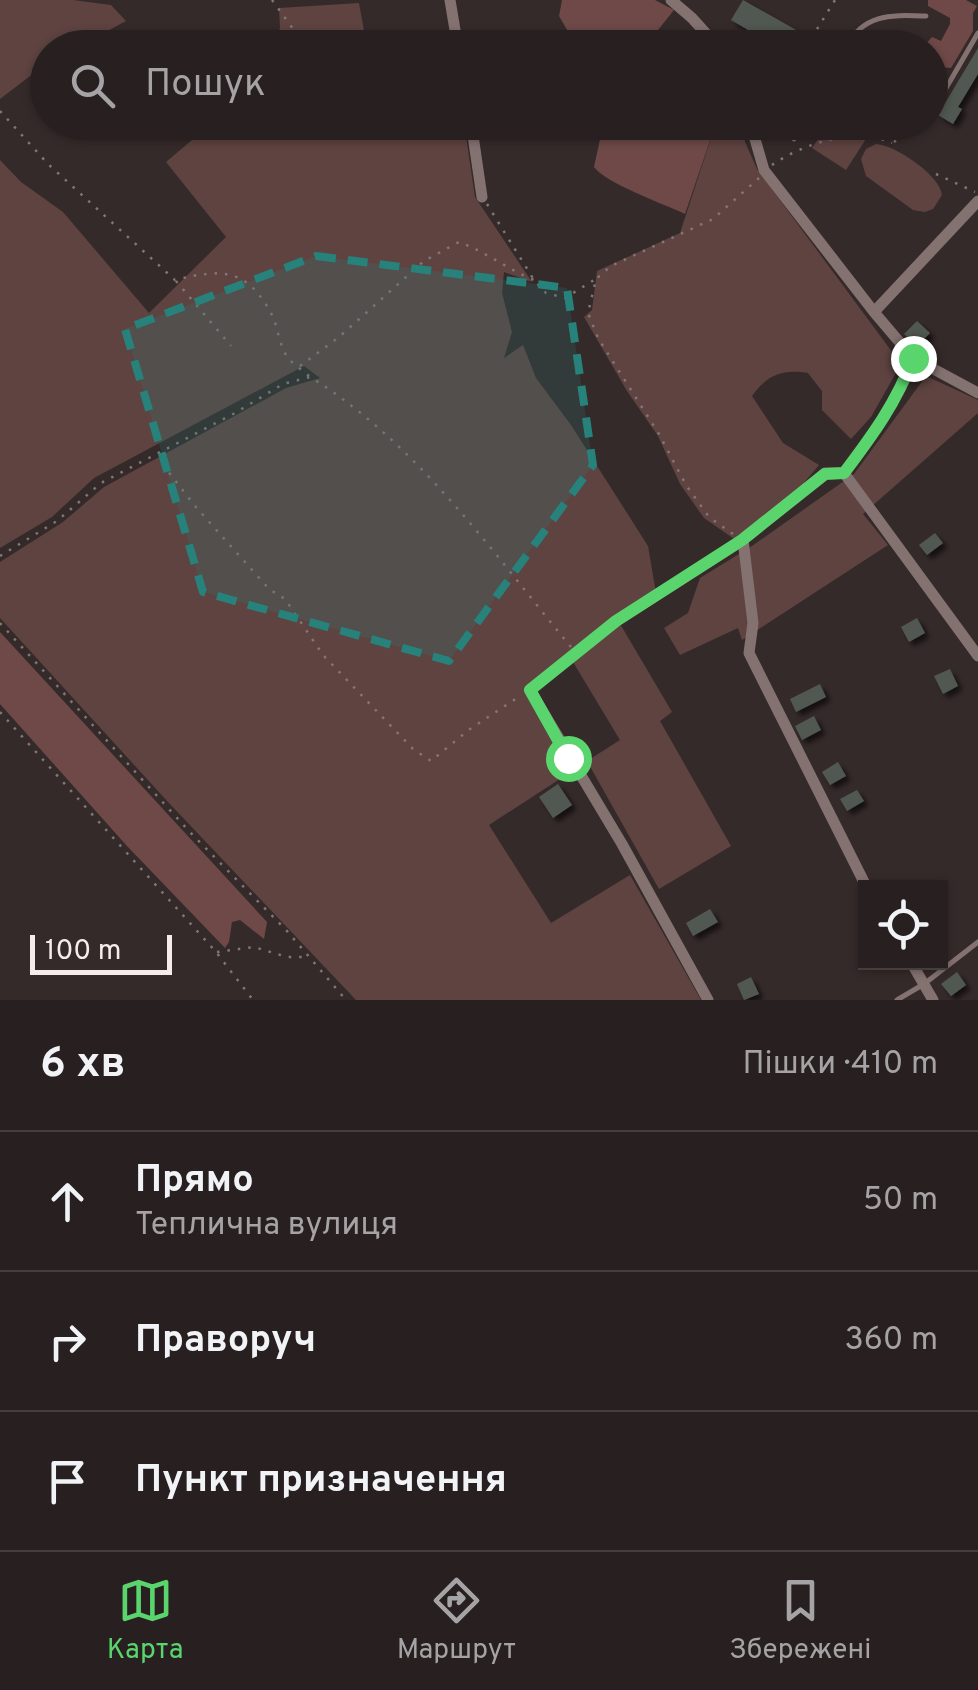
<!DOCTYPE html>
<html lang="uk">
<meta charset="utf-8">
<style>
body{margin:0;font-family:Overpass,sans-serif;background:#342d2d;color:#f1f3f6}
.controls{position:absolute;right:30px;bottom:30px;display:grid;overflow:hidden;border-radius:0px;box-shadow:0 2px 8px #0004}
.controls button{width:90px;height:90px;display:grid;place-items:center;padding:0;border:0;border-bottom:2px solid #443e3e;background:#282020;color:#f1f3f6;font:50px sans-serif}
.scale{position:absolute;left:30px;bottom:25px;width:142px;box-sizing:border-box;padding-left:10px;border:5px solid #f5edec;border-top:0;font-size:28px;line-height:35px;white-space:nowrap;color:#f5edec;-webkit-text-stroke:8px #352a2a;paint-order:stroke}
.stop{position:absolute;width:30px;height:30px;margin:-22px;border:8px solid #5ad56e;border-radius:50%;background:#fff}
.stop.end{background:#5ad56e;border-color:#fff;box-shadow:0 2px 10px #0008}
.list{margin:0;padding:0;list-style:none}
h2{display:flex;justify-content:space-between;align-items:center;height:130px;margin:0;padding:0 40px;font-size:42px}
h2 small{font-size:32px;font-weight:400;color:#a5a3a5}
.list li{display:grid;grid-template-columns:65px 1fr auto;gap:30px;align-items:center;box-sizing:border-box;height:140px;padding:0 40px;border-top:2px solid #443e3e}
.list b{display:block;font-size:38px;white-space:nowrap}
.list p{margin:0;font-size:32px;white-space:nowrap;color:#a5a3a5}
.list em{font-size:32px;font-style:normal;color:#a5a3a5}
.icon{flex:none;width:55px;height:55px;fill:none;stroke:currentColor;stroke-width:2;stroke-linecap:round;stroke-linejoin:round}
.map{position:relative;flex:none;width:978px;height:1000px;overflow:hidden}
.search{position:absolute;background:#282020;box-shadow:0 2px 8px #0004;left:30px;right:30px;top:30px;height:110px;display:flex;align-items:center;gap:25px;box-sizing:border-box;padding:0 35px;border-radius:55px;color:#a5a3a5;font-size:38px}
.sheet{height:550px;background:#282020}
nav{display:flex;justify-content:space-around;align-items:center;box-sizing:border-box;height:140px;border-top:2px solid #443e3e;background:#282020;font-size:28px;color:#a5a3a5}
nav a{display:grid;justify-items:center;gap:5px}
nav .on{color:#5ad56e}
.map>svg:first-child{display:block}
.green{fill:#5e4341}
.forest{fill:#6e4947}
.building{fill:#515951;filter:url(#shadow)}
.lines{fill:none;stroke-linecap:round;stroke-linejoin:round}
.path{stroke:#807776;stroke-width:2.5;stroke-dasharray:2.5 8;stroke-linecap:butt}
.lane{stroke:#847271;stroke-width:5}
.street{stroke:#847271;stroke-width:11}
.route{stroke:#5ad56e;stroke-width:12}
.marked{fill:#26827b;fill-opacity:0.2;stroke:#26827b;stroke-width:8;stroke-dasharray:20 12;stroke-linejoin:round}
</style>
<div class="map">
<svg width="978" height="1000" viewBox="0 0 978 1000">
<defs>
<filter id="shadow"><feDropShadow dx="4.5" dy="4.5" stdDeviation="2.5" flood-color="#0009"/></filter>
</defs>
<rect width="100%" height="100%" fill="#352a2a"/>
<path class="green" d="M0,0H73L111,5L126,21L78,47L48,48L47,63L0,99Z
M359,3L367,47H276L280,27L279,8Z
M408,122L423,129L422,123H464L475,197L532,282L504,272L502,293L512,332L504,358L523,345L536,378L571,425L648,546L656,593L616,617L672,712L660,721L731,846L659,889L587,761L620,740L573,662L528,698L569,773L489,825L551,923L630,875L701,1000H356L168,802L0,618V562L63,522L104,487L286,388L320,378L304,366L94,478L52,517L0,548V160L21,182L63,212L149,313L226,237L166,162L212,123Z
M716,123H743L745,142L757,169L901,364L871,417L851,439L822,410V391L808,373C782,369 767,375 752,396L783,443L819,465L796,492L737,541L704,518L680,484L658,436L627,391L584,317L592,310L597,271L680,233Z
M829,123H840L866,139L846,170L812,148Z
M876,144C895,145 940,175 942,195L933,209L925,212L913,210L866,176L861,159L866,149Z
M926,376L978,400V413L863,514L888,545L742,640L738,628L680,655L664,628L688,613L700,578L752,546L854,474Z"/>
<path class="forest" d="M562,0H655L674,10L658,30L656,47H577L559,16Z
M928,0H966L977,6L973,13V31L951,68L940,67L933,75L930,48L923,47L932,37L941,41L950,24V18L928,6Z
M608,122L716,123L685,214C662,203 607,184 594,167L602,130Z
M0,632L267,922L264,939L240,920L232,922L229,942L225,948L127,846L0,704Z"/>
<path class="building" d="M743,0L798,31L789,48H779L731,20Z
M978,48V74L958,107L962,109L953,124L938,115Z
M917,321L930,333L917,346L904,334Z
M935,533L943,543L927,555L919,545Z
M917,618L925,633L909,642L901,627Z
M950,669L958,686L943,694L934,676Z
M820,684L826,697L796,712L790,699Z
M814,716L821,730L802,740L795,726Z
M838,762L846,776L830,785L822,772Z
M558,784L572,805L553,818L539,797Z
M857,790L864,801L847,811L840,799Z
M710,909L718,922L693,936L686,923Z
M957,972L966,985L951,996L941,984Z
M751,977L759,994L744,1000L737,984Z"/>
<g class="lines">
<path class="path" d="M272,0L307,48
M806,47L835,0
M930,74L949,71
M0,111L48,164L175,280C223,268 248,268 273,317C278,329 279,343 286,355C291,363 301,369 309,376
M859,122L883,138
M894,142L919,122
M772,165C804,143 855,127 892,143
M936,174L975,192
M487,204L534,280L546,293L565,298L594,280
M176,281L231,346
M300,366L338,338L424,261L459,242C486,252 507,269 534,280
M160,454L167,470L195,506L269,589L285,599L323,655L413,749L431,761L470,729L520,696
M733,534L709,517L686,485L659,434L598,338L588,313L596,279L611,266L713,219L759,178
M0,556L57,521L101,483L235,413L283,384L310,377C417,443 492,552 571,647
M0,623L188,830L287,931L346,1000
M0,712L216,952L253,1000
M217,952L254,947L287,957H307"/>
<path class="lane" d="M845,48C864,13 891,15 926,16
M931,114L978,33
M794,139L803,122
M897,1000L924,984L978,942"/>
<path class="street" d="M450,0L458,48
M671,0L692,18L719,48
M471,122L482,197
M750,122L764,170L874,312L913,358L978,393
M874,312L978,201
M844,473L978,656
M844,473C872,436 897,402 913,358
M743,540L753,623L749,653L867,888
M911,962L933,1000
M708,1000L622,844L530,690L616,621L743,540L825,473H844"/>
</g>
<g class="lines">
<path class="route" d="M568,758L530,690L616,621L742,540L825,474L844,473C872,436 897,402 913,358"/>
</g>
<path class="marked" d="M316,256L567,288L593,465L449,661L203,592L125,329Z"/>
</svg>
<div class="controls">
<button><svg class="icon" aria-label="locate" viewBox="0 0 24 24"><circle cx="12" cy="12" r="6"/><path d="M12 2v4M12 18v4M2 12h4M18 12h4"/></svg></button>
</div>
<div class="scale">100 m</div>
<div class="stop" style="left:568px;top:758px"></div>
<div class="stop end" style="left:913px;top:358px"></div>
<div class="search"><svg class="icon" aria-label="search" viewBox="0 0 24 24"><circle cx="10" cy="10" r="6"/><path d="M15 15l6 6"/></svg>Пошук</div>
</div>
<section class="sheet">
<h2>6 хв<small>Пішки · 410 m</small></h2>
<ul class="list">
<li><svg class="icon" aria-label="ahead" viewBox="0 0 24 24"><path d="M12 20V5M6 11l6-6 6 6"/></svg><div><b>Прямо</b><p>Теплична вулиця</p></div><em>50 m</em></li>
<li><svg class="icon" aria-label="right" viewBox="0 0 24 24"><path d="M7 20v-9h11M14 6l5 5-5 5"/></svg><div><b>Праворуч</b></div><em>360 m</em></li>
<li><svg class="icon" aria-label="arrive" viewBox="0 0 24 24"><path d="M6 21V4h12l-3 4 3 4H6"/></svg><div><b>Пункт призначення</b></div></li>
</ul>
</section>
<nav>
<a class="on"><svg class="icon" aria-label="map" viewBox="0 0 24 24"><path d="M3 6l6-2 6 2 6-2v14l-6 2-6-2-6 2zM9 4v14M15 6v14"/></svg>Карта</a>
<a><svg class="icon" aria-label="directions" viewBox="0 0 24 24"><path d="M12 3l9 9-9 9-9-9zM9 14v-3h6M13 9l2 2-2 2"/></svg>Маршрут</a>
<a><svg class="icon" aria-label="saved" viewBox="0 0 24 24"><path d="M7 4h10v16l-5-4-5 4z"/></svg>Збережені</a>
</nav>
